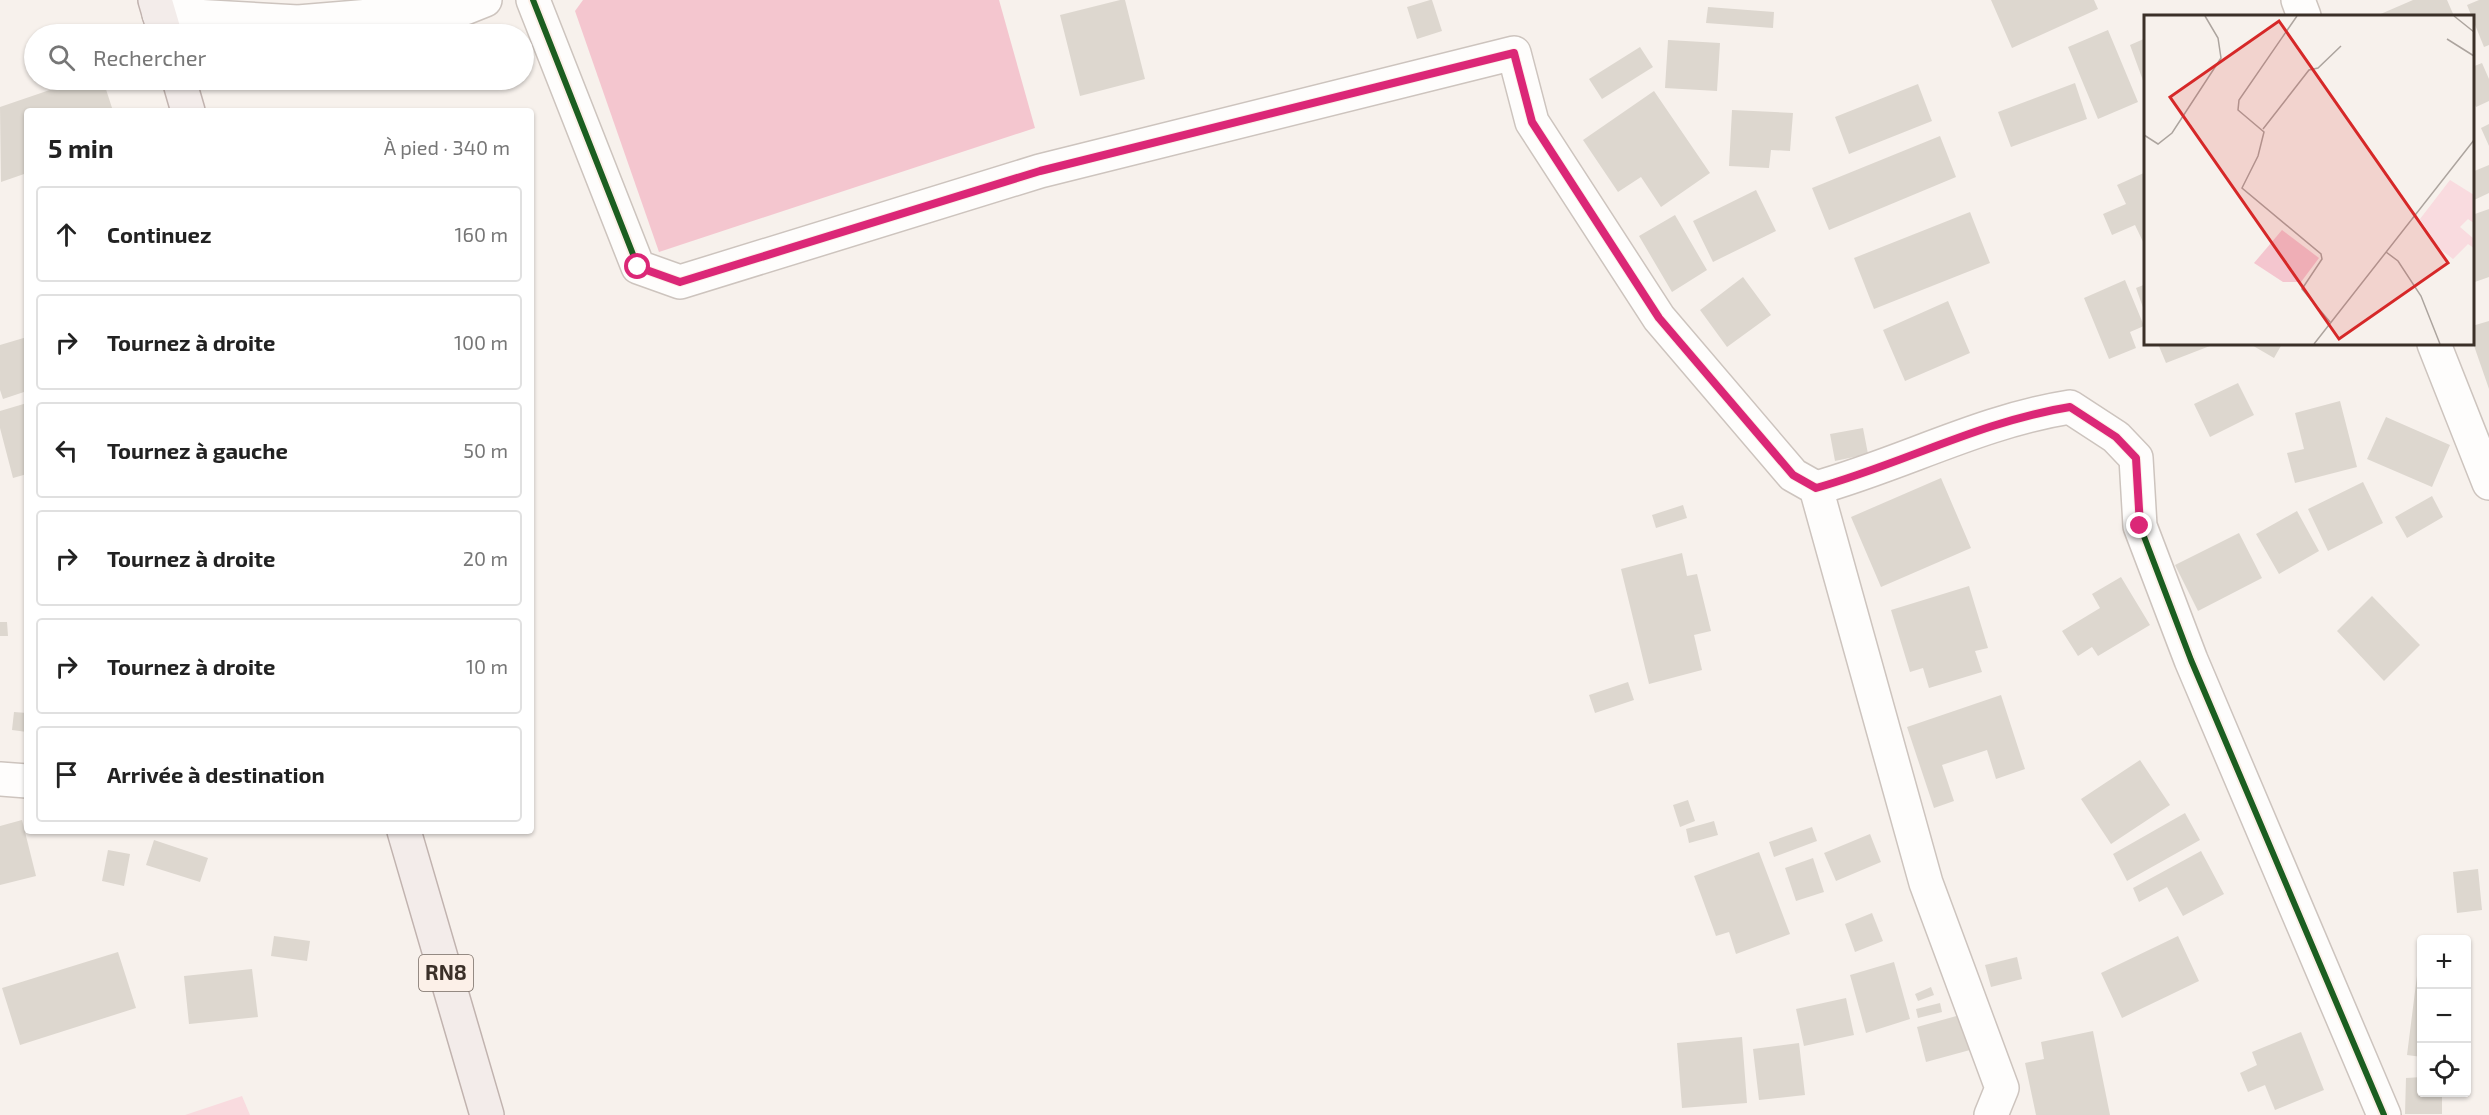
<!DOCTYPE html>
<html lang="fr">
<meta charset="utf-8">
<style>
body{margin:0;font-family:"Exo 2",sans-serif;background:#f6f6f6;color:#222}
.controls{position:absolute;right:18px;bottom:18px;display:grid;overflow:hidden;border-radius:6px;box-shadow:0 2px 4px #0004}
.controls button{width:54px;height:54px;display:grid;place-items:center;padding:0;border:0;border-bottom:2px solid #e0e0e0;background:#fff;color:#222;font:30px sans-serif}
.stop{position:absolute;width:18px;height:18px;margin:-14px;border:4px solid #db2777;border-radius:50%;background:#fff}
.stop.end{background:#db2777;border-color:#fff;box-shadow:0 2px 6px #0008}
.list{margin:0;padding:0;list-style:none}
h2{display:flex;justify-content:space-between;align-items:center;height:78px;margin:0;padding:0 24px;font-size:26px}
h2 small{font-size:20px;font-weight:400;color:#767676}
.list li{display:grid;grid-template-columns:39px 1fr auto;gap:18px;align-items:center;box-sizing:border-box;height:96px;margin:0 12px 12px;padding:0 12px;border:2px solid #e0e0e0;border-radius:6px}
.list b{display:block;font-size:22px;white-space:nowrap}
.list em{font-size:20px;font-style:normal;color:#767676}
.icon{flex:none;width:33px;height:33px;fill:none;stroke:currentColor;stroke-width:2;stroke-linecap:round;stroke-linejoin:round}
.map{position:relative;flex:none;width:2489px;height:1115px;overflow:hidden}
.search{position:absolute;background:#fff;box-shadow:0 2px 4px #0004;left:24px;top:24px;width:510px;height:66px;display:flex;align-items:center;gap:15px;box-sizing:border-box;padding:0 21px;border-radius:33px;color:#767676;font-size:22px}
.panel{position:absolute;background:#fff;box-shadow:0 2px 4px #0004;left:24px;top:108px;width:510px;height:726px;border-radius:6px}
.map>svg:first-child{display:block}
.green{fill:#f9dbdf}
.forest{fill:#f4c6cf}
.building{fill:#ddd7cf}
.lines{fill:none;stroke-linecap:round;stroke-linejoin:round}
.street-casing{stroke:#cdc4be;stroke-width:36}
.primary-casing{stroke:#c1b3af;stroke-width:36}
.street{stroke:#fefdfc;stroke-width:33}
.primary{stroke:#f3ecea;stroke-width:33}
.cycleway-casing{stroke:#fcf0e8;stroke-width:10}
.cycleway{stroke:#1b5e20;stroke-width:6}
.route{stroke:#db2777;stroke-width:8}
.labels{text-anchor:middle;stroke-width:4.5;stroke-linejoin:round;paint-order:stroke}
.shield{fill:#fcf0e8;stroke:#756a62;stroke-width:1.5}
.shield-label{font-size:21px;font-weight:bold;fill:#3b3028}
.inset-road{fill:none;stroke:#aca49e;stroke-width:1.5}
.view{fill:#d62828;fill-opacity:0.15;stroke:#d62828;stroke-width:3}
.inset-edge{fill:none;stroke:#3b3028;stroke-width:3}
</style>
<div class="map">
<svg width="2489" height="1115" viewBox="0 0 2489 1115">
<rect width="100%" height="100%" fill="#f7f1ec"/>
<path class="green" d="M242,1096L250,1115H185Z"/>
<path class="forest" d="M583,0H999L1035,128L659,252L575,11Z"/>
<path class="building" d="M1120,0H1125L1145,79L1080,96L1060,15Z
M1430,0H1432L1442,31L1417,39L1407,7Z
M1991,0H2094L2098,9L2012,48Z
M2413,0H2447L2454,16H2376Z
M2479,0H2489V45L2484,47L2467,5Z
M1708,7L1774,12L1773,28L1706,23Z
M2108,30L2138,102L2098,119L2068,47Z
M2146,38V86H2145L2130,45Z
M1668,40L1720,43L1717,91L1665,88Z
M1640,47L1653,67L1602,99L1589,79Z
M2482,63L2489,79V101L2476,107L2472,99V67Z
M79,80H103L113,111H27V173L1,182L0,107Z
M2075,83L2087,119L2011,147L1998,112Z
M1918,84L1932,121L1849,154L1835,117Z
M1654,91L1710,173L1661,207L1641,177L1618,192L1583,140Z
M1732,110L1793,113L1790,151L1771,150L1769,168L1729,166Z
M2489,124V146L2481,128Z
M1940,136L1956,177L1829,230L1812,188Z
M2489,165V193L2472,201V172Z
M2146,172V248L2135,225L2112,235L2103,214L2126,204L2117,185Z
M1756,190L1776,231L1713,262L1693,221Z
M2489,209V277L2472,283V215Z
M1970,212L1990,263L1874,309L1854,258Z
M1675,215L1707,270L1672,292L1639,236Z
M1743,277L1771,315L1727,347L1700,310Z
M2125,280L2144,326L2130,332L2136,348L2109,359L2084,298Z
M2146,284V312L2145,313L2136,288Z
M1948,301L1970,353L1905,381L1883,330Z
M2489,321V389L2472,340V326Z
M27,337V391L3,399L0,390V345Z
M2158,344H2215L2166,363Z
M2250,344H2282L2274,358Z
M2238,383L2254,415L2210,437L2194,404Z
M2340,401L2357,467L2295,483L2287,453L2304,449L2295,413Z
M27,403V474L13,478L0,428V411Z
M2386,417L2450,445L2432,487L2367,459Z
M1863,428L1868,454L1835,461L1830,434Z
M1941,478L1971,548L1881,587L1851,517Z
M2363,482L2383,523L2328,551L2308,509Z
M2432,496L2443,517L2407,538L2395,517Z
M1683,505L1687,518L1656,528L1652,515Z
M2297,511L2319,551L2279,574L2256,534Z
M2239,533L2262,578L2198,611L2175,565Z
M1682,553L1687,576L1697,574L1711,631L1694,635L1702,670L1649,684L1621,569Z
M2121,577L2150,625L2098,656L2092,647L2078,656L2062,631L2100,608L2092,594Z
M1969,586L1988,648L1975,651L1982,672L1929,688L1923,668L1910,672L1891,610Z
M2372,596L2420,645L2384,681L2337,631Z
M0,622H7L8,636H0Z
M1628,682L1634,700L1595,713L1589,695Z
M2001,695L2025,769L1996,779L1987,750L1942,765L1954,801L1934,808L1907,727Z
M14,712L27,713V732L12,730Z
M2140,760L2170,805L2111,844L2081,799Z
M1688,800L1695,821L1680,827L1673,805Z
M2185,813L2200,840L2127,881L2113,854Z
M22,820L36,876L0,885V826Z
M1714,821L1718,835L1689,843L1686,829Z
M1812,827L1817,841L1774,857L1769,842Z
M1870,834L1881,862L1836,881L1824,853Z
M154,840L208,858L200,882L146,865Z
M108,850L130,854L124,886L102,881Z
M2201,851L2224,894L2183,916L2167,887L2139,902L2133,888Z
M1759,852L1790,934L1736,954L1729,932L1716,936L1694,876Z
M1813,858L1824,892L1796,901L1785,868Z
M2478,869L2482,910L2457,913L2453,872Z
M1872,913L1883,941L1855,952L1845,924Z
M274,936L310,941L307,961L271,956Z
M2178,936L2199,981L2122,1018L2101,973Z
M118,952L136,1008L20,1045L2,988Z
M2420,952H2422V1057L2407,1055Z
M2017,957L2022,979L1991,987L1985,965Z
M1894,962L1910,1019L1866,1033L1850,975Z
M252,969L258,1017L189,1024L184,976Z
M1931,987L1934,995L1918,1001L1915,994Z
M1846,998L1854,1035L1804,1046L1796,1009Z
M1940,1003L1942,1012L1918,1018L1916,1009Z
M1960,1015L1970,1050L1926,1062L1917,1027Z
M2093,1031L2110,1115H2036L2025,1063L2044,1059L2041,1042Z
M2301,1032L2324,1090L2275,1110L2265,1085L2248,1092L2240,1073L2257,1065L2252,1052Z
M1742,1037L1747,1103L1682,1108L1677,1043Z
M1799,1043L1805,1095L1759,1100L1753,1049Z
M2422,1077V1092H2442V1114H2405L2406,1078Z"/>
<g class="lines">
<g class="street-casing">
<path id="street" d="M533,0L638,267L680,282L1040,171L1514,53L1532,122L1659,318L1793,475L1816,488C1902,464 1981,421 2070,407L2116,437L2136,458L2140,526L2191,660L2384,1115
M2298,0L2304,16
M159,14L298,22L465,8L485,0
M2434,344L2489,483
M1816,488L1926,883L2002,1088L1991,1115
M0,779L27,781"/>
</g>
<g class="primary-casing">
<path id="primary" d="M155,0L165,34
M179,80L188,111
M404,831L487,1115"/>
</g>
<use href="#street" class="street"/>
<use href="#primary" class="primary"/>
<g class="cycleway-casing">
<path id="cycleway" d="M533,0L638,267L680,282L1040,171L1514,53L1532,122L1659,318L1793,475L1816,488C1902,464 1981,421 2070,407L2116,437L2136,458L2140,526L2191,660L2384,1115"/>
</g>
<use href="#cycleway" class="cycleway"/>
</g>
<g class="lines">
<path class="route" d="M638,267L680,282L1040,171L1514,53L1532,122L1659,318L1793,475L1816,488C1902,464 1981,421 2070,407L2116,437L2136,458L2140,526"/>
</g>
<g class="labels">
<rect class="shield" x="419" y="955" width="54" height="36" rx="4.5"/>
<g class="shield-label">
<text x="446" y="980">RN8</text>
</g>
</g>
<g transform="translate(2144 15)">
<rect width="330" height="330" fill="#f7f1ec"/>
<path d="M306,165L330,180V208L324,204L316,212L330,224V233L324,229L309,244L286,226L288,222L276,204Z" fill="#f9dbdf"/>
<path d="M138,215L175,243L157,267H139L110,248Z" fill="#f4c6cf"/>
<path class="inset-road" d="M153,1L95,85L94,95L120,117L114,141L98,173L177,239L178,244L158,274L186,307M310,1L330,17M303,24L330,41M119,114L165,55L174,53L197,31M0,120L14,129L28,118L77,43L74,23L61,1M242,237L254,246L277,281L296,329M170,329L330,125"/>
<path class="view" d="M135,6L304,248L195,324L26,82Z"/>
<rect width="330" height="330" class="inset-edge"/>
</g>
</svg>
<div class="controls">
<button>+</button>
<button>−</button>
<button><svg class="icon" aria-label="locate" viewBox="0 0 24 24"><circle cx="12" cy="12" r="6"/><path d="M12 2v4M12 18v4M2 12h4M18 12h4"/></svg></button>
</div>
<div class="stop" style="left:638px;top:267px"></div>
<div class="stop end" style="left:2140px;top:526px"></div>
<div class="search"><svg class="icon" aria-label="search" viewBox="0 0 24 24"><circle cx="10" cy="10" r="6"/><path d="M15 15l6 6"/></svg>Rechercher</div>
<section class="panel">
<h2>5 min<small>À pied · 340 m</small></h2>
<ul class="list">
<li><svg class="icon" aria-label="ahead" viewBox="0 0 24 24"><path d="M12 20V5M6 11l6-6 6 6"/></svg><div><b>Continuez</b></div><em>160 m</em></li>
<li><svg class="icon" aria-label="right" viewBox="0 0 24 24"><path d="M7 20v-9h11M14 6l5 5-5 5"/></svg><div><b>Tournez à droite</b></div><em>100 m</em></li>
<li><svg class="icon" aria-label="left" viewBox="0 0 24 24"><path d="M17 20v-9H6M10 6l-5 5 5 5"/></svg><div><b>Tournez à gauche</b></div><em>50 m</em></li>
<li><svg class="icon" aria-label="right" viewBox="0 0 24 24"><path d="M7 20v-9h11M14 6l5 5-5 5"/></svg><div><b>Tournez à droite</b></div><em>20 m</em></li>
<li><svg class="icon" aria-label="right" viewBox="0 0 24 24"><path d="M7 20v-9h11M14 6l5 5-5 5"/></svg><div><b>Tournez à droite</b></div><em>10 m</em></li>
<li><svg class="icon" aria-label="arrive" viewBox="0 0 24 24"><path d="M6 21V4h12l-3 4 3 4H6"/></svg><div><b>Arrivée à destination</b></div></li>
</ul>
</section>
</div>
